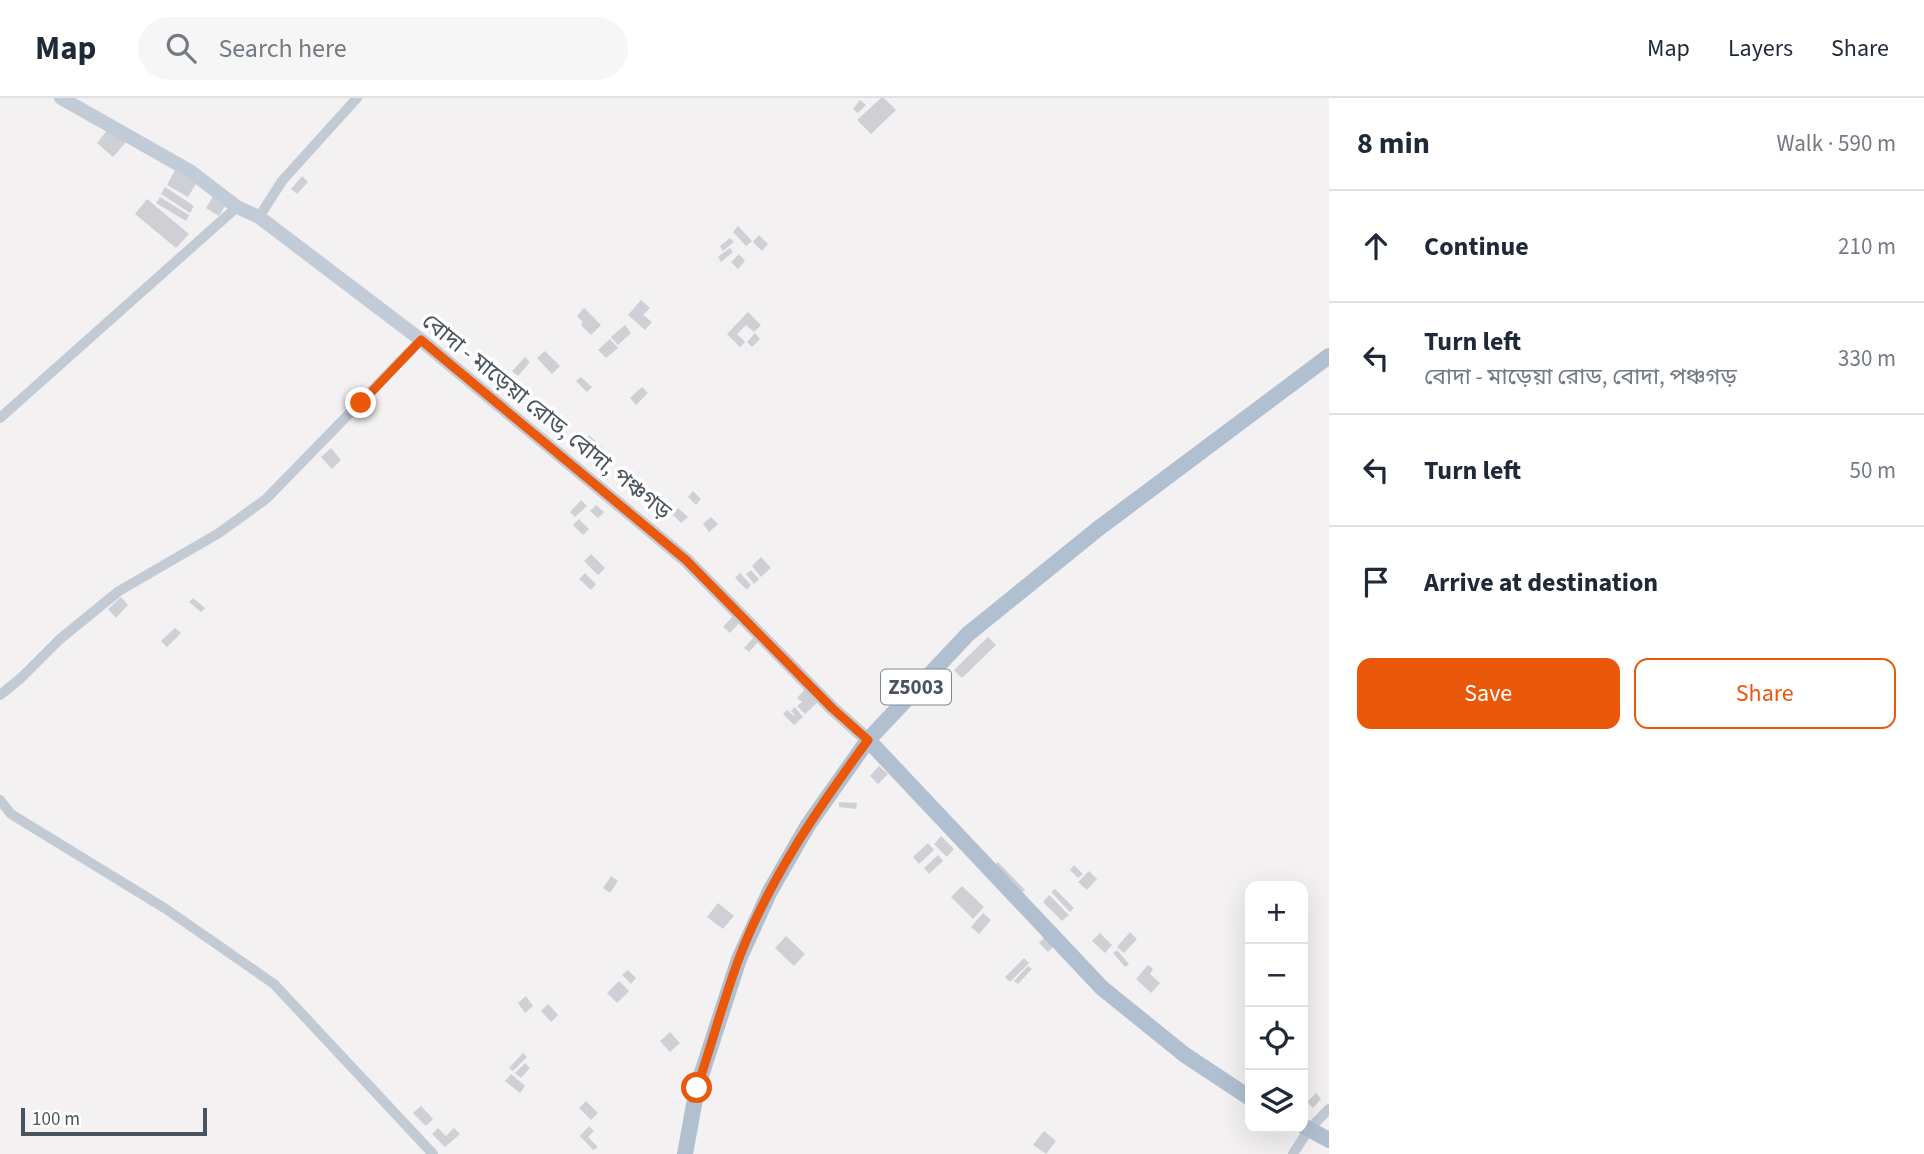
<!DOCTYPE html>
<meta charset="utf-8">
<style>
body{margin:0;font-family:"Source Sans 3","Noto Sans Bengali",sans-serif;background:#f6f6f7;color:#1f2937}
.controls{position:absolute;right:21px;bottom:21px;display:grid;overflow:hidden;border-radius:14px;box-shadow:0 7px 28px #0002}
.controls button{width:63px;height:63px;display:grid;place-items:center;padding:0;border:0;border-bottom:2px solid #e0e1e3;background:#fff;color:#1f2937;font:35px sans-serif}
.scale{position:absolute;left:21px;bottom:18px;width:186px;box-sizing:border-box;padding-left:7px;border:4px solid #49545f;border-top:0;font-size:19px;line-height:24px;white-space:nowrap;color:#49545f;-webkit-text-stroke:5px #fff;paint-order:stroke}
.stop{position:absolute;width:21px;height:21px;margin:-16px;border:5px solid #ea580c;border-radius:50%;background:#fff}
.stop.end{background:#ea580c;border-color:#fff;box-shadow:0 2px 7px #0008}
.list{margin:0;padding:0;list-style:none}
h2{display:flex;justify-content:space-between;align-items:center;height:91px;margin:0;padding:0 28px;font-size:30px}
h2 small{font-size:23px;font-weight:400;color:#747a83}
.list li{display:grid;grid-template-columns:46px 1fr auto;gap:21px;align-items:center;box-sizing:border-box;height:112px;padding:0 28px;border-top:2px solid #e0e1e3}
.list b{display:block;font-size:26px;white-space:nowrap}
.list p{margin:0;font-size:23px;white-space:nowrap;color:#747a83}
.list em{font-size:23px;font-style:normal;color:#747a83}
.actions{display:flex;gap:14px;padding:21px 28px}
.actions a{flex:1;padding:16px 0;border:2px solid #ea580c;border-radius:14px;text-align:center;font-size:24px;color:#ea580c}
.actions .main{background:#ea580c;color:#fff}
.icon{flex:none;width:38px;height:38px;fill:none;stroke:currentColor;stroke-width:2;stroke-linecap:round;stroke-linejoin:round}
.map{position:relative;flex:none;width:1329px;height:1056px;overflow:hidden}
header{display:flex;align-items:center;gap:42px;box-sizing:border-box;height:98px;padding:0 35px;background:#fff;border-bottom:2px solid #e0e1e3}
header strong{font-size:33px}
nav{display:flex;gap:38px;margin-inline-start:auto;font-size:24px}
.search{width:490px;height:63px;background:#f6f6f7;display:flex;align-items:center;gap:18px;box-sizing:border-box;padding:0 24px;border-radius:38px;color:#747a83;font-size:26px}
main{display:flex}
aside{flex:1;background:#fff}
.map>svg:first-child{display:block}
.building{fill:#ced0d6}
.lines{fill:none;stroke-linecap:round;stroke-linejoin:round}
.street{stroke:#c2cbd3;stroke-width:10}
.secondary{stroke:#c2ccd8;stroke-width:14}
.primary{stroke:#b1c0d0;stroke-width:16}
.route{stroke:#ea580c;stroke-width:9}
.labels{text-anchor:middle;stroke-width:7;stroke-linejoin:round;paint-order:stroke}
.shield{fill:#fff;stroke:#80878f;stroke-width:2}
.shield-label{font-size:21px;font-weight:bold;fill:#49545f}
.street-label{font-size:23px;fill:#49545f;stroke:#fff}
</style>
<header>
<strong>Map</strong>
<div class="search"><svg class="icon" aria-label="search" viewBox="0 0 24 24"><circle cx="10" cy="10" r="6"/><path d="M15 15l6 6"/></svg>Search here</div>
<nav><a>Map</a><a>Layers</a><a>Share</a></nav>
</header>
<main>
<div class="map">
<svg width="1329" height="1056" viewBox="0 0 1329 1056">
<rect width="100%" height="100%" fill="#f3f1f1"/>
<path class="building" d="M881,0H884L896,12L871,36L857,22Z
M860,2L866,7L858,15L853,11Z
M109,30L126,44L113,59L97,45Z
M175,72L197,84L188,99L167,87Z
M302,78L308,84L297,96L291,91Z
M165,89L194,108L190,115L161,96Z
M214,97L227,105L219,118L206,110Z
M160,99L189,117L186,123L156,105Z
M147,101L189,136L176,150L135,116Z
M738,128L752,143L746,148L733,134Z
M759,137L768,146L762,153L753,144Z
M730,140L734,144L723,153L720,148Z
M730,150L733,154L721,164L718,159Z
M739,156L745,163L738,171L731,164Z
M641,202L650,210L643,217L652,224L645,232L628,217Z
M584,210L601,227L591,237L581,227L583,224L577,218Z
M748,214L761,227L754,234L746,227L737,236L745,244L740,249L727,236Z
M625,227L631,235L618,247L611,239Z
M755,235L760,241L752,249L747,244Z
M610,241L618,250L606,260L598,252Z
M545,253L560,268L552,276L537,260Z
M525,259L530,264L518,278L512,273Z
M581,279L592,289L587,294L576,283Z
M642,289L648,295L636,307L630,300Z
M589,337L603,350L596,357L582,345Z
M331,350L341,362L332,371L321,359Z
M693,393L701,401L696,407L688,399Z
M581,402L587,408L575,419L570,414Z
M596,407L604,414L598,420L590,413Z
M678,410L688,419L681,425L672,416Z
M711,419L718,426L709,434L703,426Z
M579,421L589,431L583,437L573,427Z
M591,456L605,470L598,477L584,463Z
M761,459L771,470L761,479L752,468Z
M751,472L759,481L754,486L746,476Z
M585,475L596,486L591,492L579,481Z
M740,475L751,487L747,492L735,480Z
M121,499L128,507L116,520L108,511Z
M193,500L205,510L201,514L189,504Z
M734,517L740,524L730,535L723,529Z
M175,530L181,535L167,549L161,543Z
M754,539L758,544L749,554L744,550Z
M988,539L996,547L962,580L954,572Z
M805,591L818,604L805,616L797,608L802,604L797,600Z
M795,609L803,619L794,627L783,616L787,612L794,618L795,617L791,613Z
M879,668L888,676L878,686L870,678Z
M839,704L857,705L856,711L839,709Z
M941,738L954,751L947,759L934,746Z
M928,745L934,752L919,766L913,759Z
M938,757L943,763L929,776L924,770Z
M998,764L1025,792L1019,798L991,771Z
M1074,767L1083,776L1078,780L1070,772Z
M1089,773L1097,781L1087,792L1078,784Z
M611,778L618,783L610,795L603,790Z
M962,788L984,809L973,821L951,799Z
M1055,791L1074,810L1070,814L1051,794Z
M1049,797L1069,817L1062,823L1043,804Z
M718,805L734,818L723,831L707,819Z
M983,815L991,822L979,836L971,829Z
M1130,834L1137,841L1124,855L1117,849Z
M1100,835L1112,847L1105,855L1092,843Z
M1047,837L1056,846L1048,854L1039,845Z
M786,838L805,856L794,868L775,850Z
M1117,852L1129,866L1125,869L1113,855Z
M1024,860L1029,865L1010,884L1005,879Z
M1148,867L1153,871L1150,876L1160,885L1151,895L1136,881Z
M1028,868L1032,871L1018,886L1014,883Z
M628,872L636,880L631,886L622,877Z
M619,883L629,893L617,905L607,895Z
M526,898L533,908L525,915L518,905Z
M548,906L558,917L551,924L541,913Z
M670,934L680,945L670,954L660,943Z
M523,955L527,959L513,973L509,970Z
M525,965L530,970L521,980L515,975Z
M511,976L525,988L520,995L505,983Z
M1316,995L1321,1001L1313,1010L1307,1004Z
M586,1003L598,1015L591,1022L579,1010Z
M421,1008L433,1021L426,1028L413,1015Z
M589,1028L594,1033L588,1039L598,1049L593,1052L580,1038Z
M438,1030L446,1038L454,1030L460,1036L445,1049L432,1036Z
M1044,1033L1056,1043L1046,1056L1033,1047Z"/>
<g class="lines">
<path class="street" d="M259,119L282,83L357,0
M0,320L237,109
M0,597L21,580L60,541L119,493L219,435L266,401L421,242
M0,702L11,716L166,811L274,886L433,1056
M1293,1056L1309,1031L1329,1011"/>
<path class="secondary" d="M61,0L190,73L237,109L259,119L421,242L686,462L832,610L868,642"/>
<path class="primary" d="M868,642L1102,890L1185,957L1250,1000
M1303,1028L1329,1042
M685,1056L697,990L739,861L770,793L808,727L868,642L968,536L1099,430L1329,258"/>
</g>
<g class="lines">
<path class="route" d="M361,305L421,242L686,462L832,610L868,642C818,710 768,783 738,863C723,904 711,948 697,990"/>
</g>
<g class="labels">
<rect class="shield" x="881" y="571.5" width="70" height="35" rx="5"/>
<g class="shield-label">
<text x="916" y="596">Z5003</text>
</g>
<g class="street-label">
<text transform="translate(547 318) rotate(39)" y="8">বোদা - মাড়েয়া রোড, বোদা, পঞ্চগড়</text>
</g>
</g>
</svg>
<div class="controls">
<button>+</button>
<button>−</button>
<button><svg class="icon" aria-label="locate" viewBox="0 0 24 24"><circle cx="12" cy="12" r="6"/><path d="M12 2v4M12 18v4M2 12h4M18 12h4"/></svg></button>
<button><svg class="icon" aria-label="layers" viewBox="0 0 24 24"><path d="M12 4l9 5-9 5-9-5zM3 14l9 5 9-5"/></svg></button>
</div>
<div class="scale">100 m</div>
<div class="stop" style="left:697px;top:990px"></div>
<div class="stop end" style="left:361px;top:305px"></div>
</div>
<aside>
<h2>8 min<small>Walk · 590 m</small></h2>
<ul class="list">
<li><svg class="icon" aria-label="ahead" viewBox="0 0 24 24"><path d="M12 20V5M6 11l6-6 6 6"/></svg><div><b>Continue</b></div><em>210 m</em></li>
<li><svg class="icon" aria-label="left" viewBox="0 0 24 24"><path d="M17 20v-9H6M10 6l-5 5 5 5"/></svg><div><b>Turn left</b><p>বোদা - মাড়েয়া রোড, বোদা, পঞ্চগড়</p></div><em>330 m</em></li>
<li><svg class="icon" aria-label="left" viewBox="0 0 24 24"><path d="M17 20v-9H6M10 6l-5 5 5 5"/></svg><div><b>Turn left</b></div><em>50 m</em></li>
<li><svg class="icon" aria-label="arrive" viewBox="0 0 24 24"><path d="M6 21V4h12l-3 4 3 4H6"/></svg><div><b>Arrive at destination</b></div></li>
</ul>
<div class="actions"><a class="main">Save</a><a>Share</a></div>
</aside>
</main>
